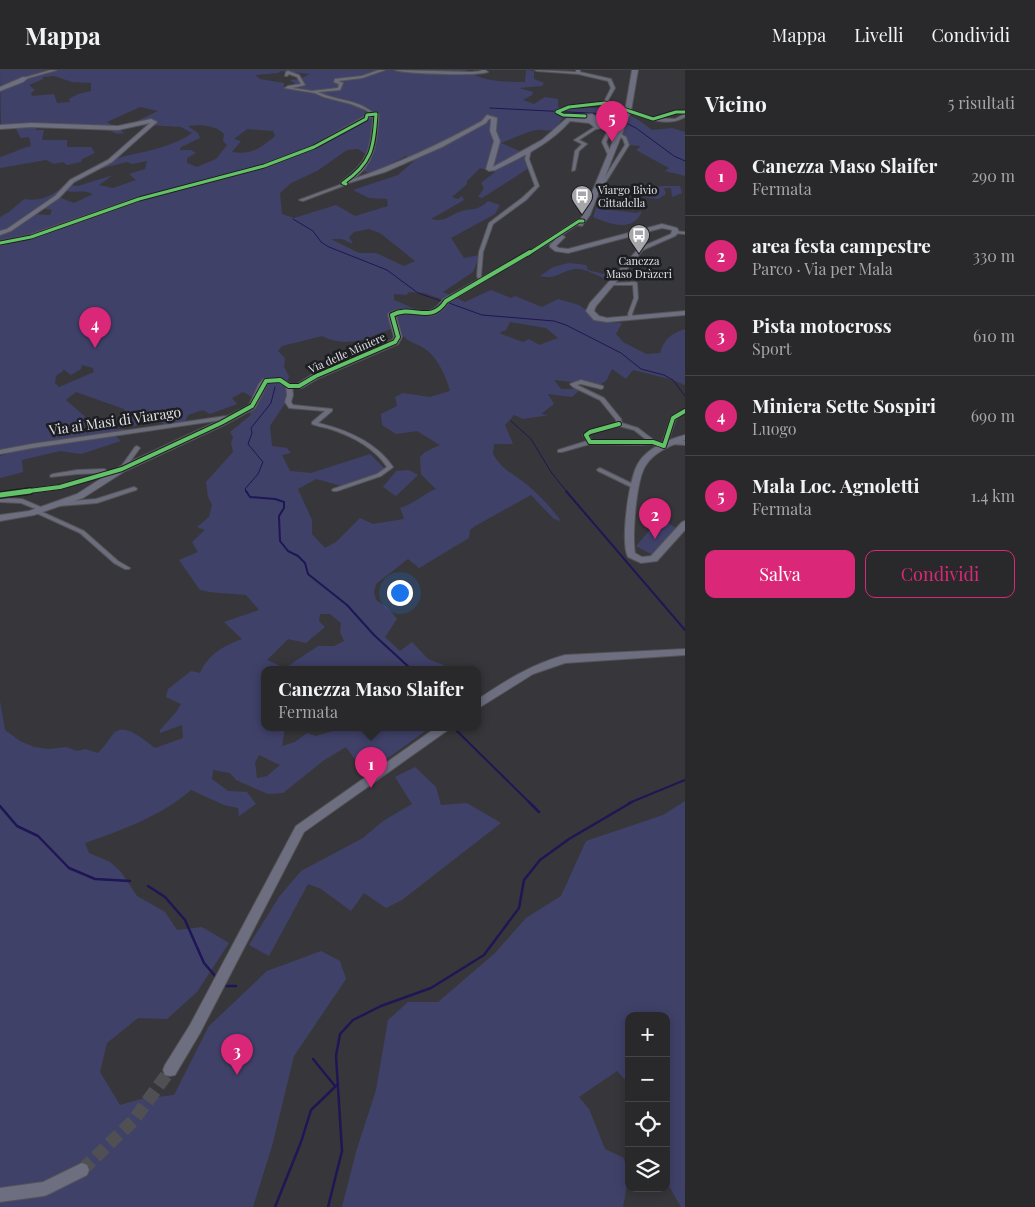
<!DOCTYPE html>
<html lang="it">
<meta charset="utf-8">
<style>
body{margin:0;font-family:"Playfair Display",serif;background:#313134;color:#f1f3f6}
.controls{position:absolute;right:15px;bottom:15px;display:grid;overflow:hidden;border-radius:10px;box-shadow:0 2px 12px #0003}
.controls button{width:45px;height:45px;display:grid;place-items:center;padding:0;border:0;border-bottom:1px solid #454548;background:#29292c;color:#f1f3f6;font:25px sans-serif}
.you{position:absolute;left:399px;top:522px;width:18px;height:18px;margin:-12px;border:4px solid #fff;border-radius:50%;background:#1a73e8;box-shadow:0 0 0 8px #1a73e833}
.badge{display:grid;place-items:center;width:32px;height:32px;border-radius:50%;background:#db2777;color:#fff;font-size:16px;font-weight:700}
.pin{position:absolute;translate:-50% -41px;filter:drop-shadow(0 1px 2px #0008)}
.pin::after{content:'';position:absolute;top:26px;width:18px;height:15px;background:inherit;clip-path:polygon(0 0,100% 0,50% 100%)}
.popup{position:absolute;left:261px;top:596px;width:220px;height:65px;box-sizing:border-box;display:grid;place-content:center;border-radius:10px;background:#29292c;filter:drop-shadow(0 1px 4px #0005);font-size:16px;white-space:nowrap;color:#a5a6a9}
.popup b{font-size:19px;color:#f1f3f6}
.popup::after{content:'';position:absolute;left:50%;top:100%;margin-left:-10px;border:10px solid transparent;border-top-color:#29292c}
.list{margin:0;padding:0;list-style:none}
h2{display:flex;justify-content:space-between;align-items:center;height:65px;margin:0;padding:0 20px;font-size:21px}
h2 small{font-size:16px;font-weight:400;color:#a5a6a9}
.list li{display:grid;grid-template-columns:32px 1fr auto;gap:15px;align-items:center;box-sizing:border-box;height:80px;padding:0 20px;border-top:1px solid #454548}
.list b{display:block;font-size:19px;white-space:nowrap}
.list p{margin:0;font-size:16px;white-space:nowrap;color:#a5a6a9}
.list em{font-size:16px;font-style:normal;color:#a5a6a9}
.actions{display:flex;gap:10px;padding:15px 20px}
.actions a{flex:1;padding:11px 0;border:1px solid #db2777;border-radius:10px;text-align:center;font-size:18px;color:#db2777}
.actions .main{background:#db2777;color:#fff}
.icon{flex:none;width:28px;height:28px;fill:none;stroke:currentColor;stroke-width:2;stroke-linecap:round;stroke-linejoin:round}
.map{position:relative;flex:none;width:685px;height:1137px;overflow:hidden}
header{display:flex;align-items:center;gap:30px;box-sizing:border-box;height:70px;padding:0 25px;background:#29292c;border-bottom:1px solid #454548}
header strong{font-size:24px}
nav{display:flex;gap:28px;margin-inline-start:auto;font-size:18px}
main{display:flex}
aside{flex:1;background:#29292c}
.map>svg:first-child{display:block}
.green{fill:#404169;fill-rule:evenodd}
.lines{fill:none;stroke-linecap:round;stroke-linejoin:round}
.stream-far2{stroke:#1f1655;stroke-width:1}
.stream-far1{stroke:#1f1655;stroke-width:2}
.stream{stroke:#1f1655;stroke-width:2.5}
.secondary-tunnel{stroke:#505054;stroke-width:13;stroke-dasharray:13 6;stroke-linecap:butt}
.street-casing{stroke:#535355;stroke-width:2}
.secondary-casing{stroke:#535355;stroke-width:2}
.street{fill:#6c6d7c;fill-rule:evenodd}
.secondary{fill:#6d6e80;fill-rule:evenodd}
.cycleway-far2-casing{stroke:#1d1e21;stroke-width:5}
.cycleway-far1-casing{stroke:#1d1e21;stroke-width:6}
.cycleway-casing{stroke:#1d1e21;stroke-width:8}
.cycleway-far2{stroke:#61c268;stroke-width:3}
.cycleway-far1{stroke:#61c268;stroke-width:4}
.cycleway{stroke:#61c268;stroke-width:5}
.labels{text-anchor:middle;stroke-width:5;stroke-linejoin:round;paint-order:stroke}
.far-poi-label{font-size:11px;fill:#e0e0e5;stroke:#1d1e21;text-anchor:start}
.far-street-label{font-size:11px;fill:#e0e0e5;stroke:#1d1e21}
.street-label{font-size:14px;fill:#e0e0e5;stroke:#1d1e21}
</style>
<header>
<strong>Mappa</strong>
<nav><a>Mappa</a><a>Livelli</a><a>Condividi</a></nav>
</header>
<main>
<div class="map">
<svg width="685" height="1137" viewBox="0 0 685 1137">
<rect width="100%" height="100%" fill="#37373b"/>
<path class="green" d="M0,0H466C484,12 503,12 525,12L526,0L534,1V9L544,13L542,16L519,18L533,22L532,25L523,30L534,34L545,27L558,29V37L564,39C603,38 619,33 652,60L672,58L685,62V106L665,101L669,98L636,80L641,76L629,75L622,64L600,49L593,45L581,44L583,48H563C548,69 549,56 532,61C522,64 511,69 501,73L522,82L529,98L482,128L478,127L484,118L481,113L495,102L480,98L467,111V114L452,127L458,129L462,126L464,130L431,149C447,153 448,145 462,141C475,138 477,141 488,131L500,135L495,144L451,168L464,188L480,185L473,202L443,222L465,232L491,220L511,228L515,226L542,237L558,229L579,235L601,251L622,253L616,264L623,272L646,284L660,283C665,268 671,264 685,259V315L670,309L633,300L626,309L612,299L606,311L599,315L554,310L561,319H581L572,327L548,324L554,334L541,344L549,345L523,349L514,345L505,355L513,374H494L493,384C502,398 505,399 518,408C534,419 550,436 561,451L554,449L531,425L475,456L470,460L469,468L419,498L408,489L376,514L374,522L376,530L387,537L397,549L385,567L400,581L412,572L428,589L446,596L443,599H265V657H285L282,676L295,672L307,663L316,666L336,660L335,657H431L366,704L346,677L323,691L283,723L268,724L236,710L230,703L213,700L212,709L228,721L247,722L256,734L239,746L238,738L224,735L191,720C161,746 122,760 85,773L89,783L110,792L121,802L137,826L165,842L177,860L202,857L229,873L197,922L167,949L138,948L107,973L100,1002L120,1035L141,1029L174,1025L209,956L267,901L321,881L340,891L346,909L294,986L272,1076L253,1137H0V631L5,660L20,671L34,677L49,679L66,677L77,681L85,679L98,683C104,677 108,671 113,664C125,651 145,671 155,678L183,668L182,655L160,663V660L176,642L181,634L166,627L168,619L191,601L200,603C208,584 224,576 242,569L224,552L259,540L246,525C229,523 216,524 200,520L179,490L198,482L192,472L205,460L197,457L209,447L212,435L208,427L206,412L233,382L231,373L233,367L230,362L251,345L249,341L260,331L243,322L232,328L237,334L210,344L203,340L188,345L185,352L167,356L154,348L142,351L134,357L124,339L76,322L66,330L89,350V359H127L113,364L121,371L81,384L60,381L22,390L23,402L0,408V386L9,383V380L0,381V147L9,142L24,129C39,132 54,126 65,114L67,115L41,137L29,144L50,145L52,140L42,138L58,127L74,133L93,124C83,119 74,124 63,120L68,115L78,116L113,105L99,115L113,118L136,110L129,104L145,99L147,91L132,94L127,92L87,102C115,81 160,86 192,63L181,57L150,55L154,52H135L158,41L140,37L107,52L125,63L117,64L95,54L37,55L36,60H44L42,70H67V77H91L95,83L82,89L81,92L67,95L63,92L54,94L46,90L0,98V87C12,84 20,78 31,76L29,67L21,68L14,56L1,55ZM281,1L310,4L300,9L290,10L299,17L284,18V13L260,9L255,5L278,3ZM54,6L72,12L91,13V21L78,24L69,29L70,32L57,33L54,24L32,26L31,23L35,20L29,15L43,9V7ZM376,51L365,97L361,101L374,103L406,86L414,91L398,105L353,120L369,128L387,129L388,136L355,146L336,135L294,148L282,144L280,123L291,113L317,101L347,80L358,79L367,85ZM202,55C211,57 217,57 224,64L223,71L227,75L216,89L197,97L187,93V88L196,83L191,80H180L181,77L200,68L198,63L188,56ZM247,59L273,61L275,66C260,79 251,85 232,82L241,71L234,69ZM369,159L380,163L415,191L404,196L376,183H359L331,169H342L353,174L349,167L354,162ZM409,222L424,223L450,232L446,237C438,236 433,239 426,240C415,241 403,233 394,230V224L406,225ZM510,252L546,258L558,268L539,275L529,269L523,272L499,263L506,260ZM398,256C405,276 417,270 430,283C439,291 447,309 450,321L430,327L403,323L395,327L397,336L381,344L382,355L396,364L417,361L440,375L425,382L420,387L421,404L436,419C423,424 414,434 400,438L404,449L373,454L360,448L336,472L325,478L312,464V450L298,419L316,409L342,416L386,400L370,384L311,403L290,401L282,385L291,383L287,378L272,376L270,356L288,329L286,317L289,306L284,297L285,288L278,281L282,276L322,266C349,280 372,266 398,256ZM82,295L93,298L94,302L59,317L55,313L56,306L63,301V299L71,305L81,299ZM320,544H330L341,553L340,562L344,571L334,576H318L285,598L267,590L288,569L306,573L325,557L319,551ZM259,685L280,695L267,706L257,708L255,693Z
M666,116H680L682,123L672,127L671,118H664L666,124L658,129L642,127L649,117Z
M596,138L636,143L642,141C634,163 609,154 593,147Z
M569,193L586,195L588,200L611,206L606,209C598,206 582,197 575,199C560,201 557,210 540,206L553,197Z
M409,400L418,405L396,426L383,417L396,401Z
M660,448L676,458L665,473L653,485L636,476Z
M415,697L436,717L441,735L467,733L501,753L402,830L386,838L364,823L351,841L321,819L308,814L269,886L249,875L279,827L301,801L363,768L383,751L412,734L395,707Z
M685,731V1137H681L669,1116L666,1095V946H629V1014L617,1001L579,1027L589,1039L605,1079L624,1088L628,1109L623,1137H342L356,1082L376,1020L388,950L408,932H438L494,884L526,848L561,826L586,771L663,745Z"/>
<g class="lines">
<path class="stream-far2" d="M490,38L608,44L636,58L674,86L685,91
M293,149L313,161L321,172L329,177L387,200L418,223L441,231
M449,233L482,245L554,251L566,255L621,283L641,299L664,305L673,310L685,326
M511,351L531,369L551,402L567,422
M247,422L245,419L258,404L263,392L248,374L252,363L251,358L271,333L275,317"/>
<path class="stream-far1" d="M246,421L250,427L275,429L284,432V438L279,446L280,471L288,481L298,486L305,493L308,504L347,535L374,565L411,599
M566,421L685,560
M454,658L530,733
M629,733L685,710"/>
<path class="stream" d="M529,732L539,742
M0,736L17,756L38,766L69,798L95,809L130,811
M148,816L165,827L185,850L204,893L216,907
M226,916H236
M313,989L335,1016
M275,1137L301,1072L311,1040L338,1014
M328,1137L342,1081L336,986L340,964L353,950L381,936L431,918L484,885L519,838L524,810L540,790L569,769L632,732"/>
<path class="secondary-tunnel" d="M82,1100L133,1051L170,1000"/>
<g class="street-casing">
<path id="street" d="M51,0H57L25,9L23,8Z
M379,0H385L362,8L338,11L343,13L340,20L318,22C335,31 358,29 373,43L374,44L372,45L366,40L351,34L324,27L315,23L285,18L288,16L301,14L297,7L289,4L287,6H285L286,2L288,1L299,5L305,15L292,18L312,21L338,18L339,14L334,12L335,9L362,6Z
M395,0L471,2L482,1L480,0H485L488,2C476,6 407,4 395,0Z
M535,0L576,2V0H580V2L611,9L615,18L607,32L653,48L676,41H685V43H676L660,48L675,49L685,44V47C660,61 632,40 606,35C597,33 570,38 560,42L564,44L585,45H586V47L563,46L555,42L569,36L604,32L611,18L608,11L578,4L537,1Z
M600,54H602L611,62L606,72L612,85L611,86L608,85L602,72L607,62L600,56Z
M596,56L599,57L579,70L587,74L579,81L575,100L572,101L575,81L582,74L574,70Z
M619,63L626,67L629,75L604,115L597,117V115L601,113L625,75L623,69L617,64Z
M529,79L531,80L529,89L539,116L526,130L493,154L483,182L481,206L483,209L479,210L477,206L479,182L489,153L522,128L535,116L525,89L527,80Z
M345,113L348,114L303,131L299,130Z
M674,161L685,162V164L674,163Z
M635,212L637,213L638,228L632,244L633,248L631,249L629,248L628,244L634,228L633,215H611L609,214L611,213Z
M581,310L603,316V318L601,319L581,314L577,315L604,328L621,349L622,353L638,358L655,371L662,373L671,347L685,339V343L676,349L666,377H662L652,374L641,375L590,374L562,382H558V380L587,371L583,365L588,361L616,353V350L600,330L573,317L570,314ZM619,356L634,360L648,371L592,370L589,365L592,363Z
M289,314L292,316L293,325L291,332L293,335L332,339V341L318,353C347,360 376,372 393,397L392,398L381,406L337,421H333L332,420L333,419L377,404L387,397C374,377 350,365 327,358C322,357 317,356 312,354V352L325,341L289,338L285,332L287,325L286,316Z
M233,345L236,347L235,348L32,378L0,384V380L32,374Z
M672,371H685V375L670,374V372Z
M137,376L140,378L124,400L60,419L0,427V423L59,415L102,403L77,404L51,407L50,406L51,405L53,404L77,400L104,399L106,400L107,402L120,398L135,377Z
M600,398L637,416L638,417L637,418H633L598,401L597,400L598,399Z
M134,417L136,418L137,419L136,420L97,433L59,436L56,434L59,432L96,429Z
M0,428L22,429L43,438L44,439L43,440L40,441L84,461L118,491L130,498L129,499H125L114,493L80,463L34,442L33,441L34,440L36,439L21,433L0,432Z"/>
</g>
<g class="secondary-casing">
<path id="secondary" d="M632,0H638L631,41L590,145L582,156L577,155L562,165L565,167L556,176L559,178L568,179L662,154L677,158L679,162L675,166L643,180L596,236L594,241L599,246L607,248L685,241V245L607,252L594,250L586,241L590,233L639,178L671,164L672,160L662,158L568,183L555,181L550,177V175L556,169L449,232C431,259 416,235 396,246L402,267L398,274L319,308L302,318H289L278,312L268,313L255,338L224,355L125,401L83,428L34,445L0,451V445L29,441L77,424L119,397L218,351L249,335L259,314L263,309L280,308L291,314H297L313,304L392,270L394,267L388,245L389,243C412,231 427,254 443,229L531,180L577,150L581,149L616,64L603,56L602,58L597,59L589,53L570,51C550,74 522,87 495,100L489,101L486,99L494,71L490,61L491,49H489L486,53L442,77L385,102L342,115L341,112C369,92 371,78 373,46L316,78L266,97L141,130L33,168L0,175V171L29,165L137,128L262,95L312,76L372,42L379,44C377,70 376,93 353,109C398,94 440,74 482,51L487,45L497,48L496,61L500,71L493,97L542,70L567,48L587,49L583,47V45L592,44L617,60L625,41Z
M23,7L28,8L23,12L0,21V17Z
M151,49L157,52L112,92L74,112L59,128L11,161L0,165V161L7,159L55,126L70,110L108,90L150,53L118,60L31,57L0,59V55L31,53L118,56Z
M685,365V370C672,375 654,382 646,395C636,409 632,466 635,483L642,487L651,486L682,452L685,451V460L657,491L641,493L628,487C620,472 629,406 639,392C648,378 669,369 685,365Z
M685,579V585L565,593L533,604L477,639V630C505,611 532,594 565,585Z
M437,657H449L448,660L304,762L200,963L175,1005L170,1006L165,1005L163,1000L165,995L190,955L296,756Z
M82,1093L87,1095L89,1100L87,1105L49,1124L44,1126L0,1132V1118L43,1112Z"/>
</g>
<use href="#street" class="street"/>
<use href="#secondary" class="secondary"/>
<g class="cycleway-far2-casing">
<path id="cycleway-far2" d="M585,46L563,45L557,42L569,37L605,33L653,49L676,42H685
M0,173L31,167L139,129L264,96L314,77L366,49L367,45L376,44C374,78 372,93 343,113L346,114
M528,184L579,151H583"/>
</g>
<g class="cycleway-far1-casing">
<path id="cycleway-far1" d="M619,354L590,362L586,365L590,372H653L664,376L673,348L685,341
M21,422L60,417L122,399L221,353L252,336L266,311L280,310L289,316H299L316,306L395,272L398,267L392,245C413,234 430,255 446,231L530,182"/>
</g>
<g class="cycleway-casing">
<path id="cycleway" d="M0,425L30,421"/>
</g>
<use href="#cycleway-far2" class="cycleway-far2"/>
<use href="#cycleway-far1" class="cycleway-far1"/>
<use href="#cycleway" class="cycleway"/>
</g>
<defs>
<g id="bus-pin" transform="scale(1.125)"><path d="M0 17L-7.5 6A9.5 9.5 0 1 1 7.5 6Z" fill="#a5a5aa" stroke="#1d1e21"/><path d="M-5-6H5V4H4V6H2V4H-2V6H-4V4H-5ZM-3.5-4V0h7V-4ZM-3.5 1.2v1.5H-2V1.2ZM2 1.2v1.5H3.5V1.2Z" fill="#fff"/></g>
</defs>
<g fill-rule="evenodd">
<use href="#bus-pin" x="582" y="126"/>
<use href="#bus-pin" x="639" y="165"/>
</g>
<g class="labels">
<g class="far-poi-label">
<text x="598" y="124">Viargo Bivio<tspan x="598" dy="13">Cittadella</tspan></text>
<text x="639" y="195" text-anchor="middle">Canezza<tspan x="639" dy="13">Maso Dràzeri</tspan></text>
</g>
<g class="far-street-label">
<text transform="translate(347 283) rotate(-24)" y="4">Via delle Miniere</text>
</g>
<g class="street-label">
<text transform="translate(115 351) rotate(-8)" y="5">Via ai Masi di Viarago</text>
</g>
</g>
</svg>
<div class="controls">
<button>+</button>
<button>−</button>
<button><svg class="icon" aria-label="locate" viewBox="0 0 24 24"><circle cx="12" cy="12" r="6"/><path d="M12 2v4M12 18v4M2 12h4M18 12h4"/></svg></button>
<button><svg class="icon" aria-label="layers" viewBox="0 0 24 24"><path d="M12 4l9 5-9 5-9-5zM3 14l9 5 9-5"/></svg></button>
</div>
<div class="you"></div>
<div class="pin badge" style="left:371px;top:718px">1</div>
<div class="popup"><b>Canezza Maso Slaifer</b>Fermata</div>
<div class="pin badge" style="left:655px;top:469px">2</div>
<div class="pin badge" style="left:237px;top:1005px">3</div>
<div class="pin badge" style="left:95px;top:278px">4</div>
<div class="pin badge" style="left:612px;top:72px">5</div>
</div>
<aside>
<h2>Vicino<small>5 risultati</small></h2>
<ul class="list">
<li><span class="badge">1</span><div><b>Canezza Maso Slaifer</b><p>Fermata</p></div><em>290 m</em></li>
<li><span class="badge">2</span><div><b>area festa campestre</b><p>Parco · Via per Mala</p></div><em>330 m</em></li>
<li><span class="badge">3</span><div><b>Pista motocross</b><p>Sport</p></div><em>610 m</em></li>
<li><span class="badge">4</span><div><b>Miniera Sette Sospiri</b><p>Luogo</p></div><em>690 m</em></li>
<li><span class="badge">5</span><div><b>Mala Loc. Agnoletti</b><p>Fermata</p></div><em>1.4 km</em></li>
</ul>
<div class="actions"><a class="main">Salva</a><a>Condividi</a></div>
</aside>
</main>
